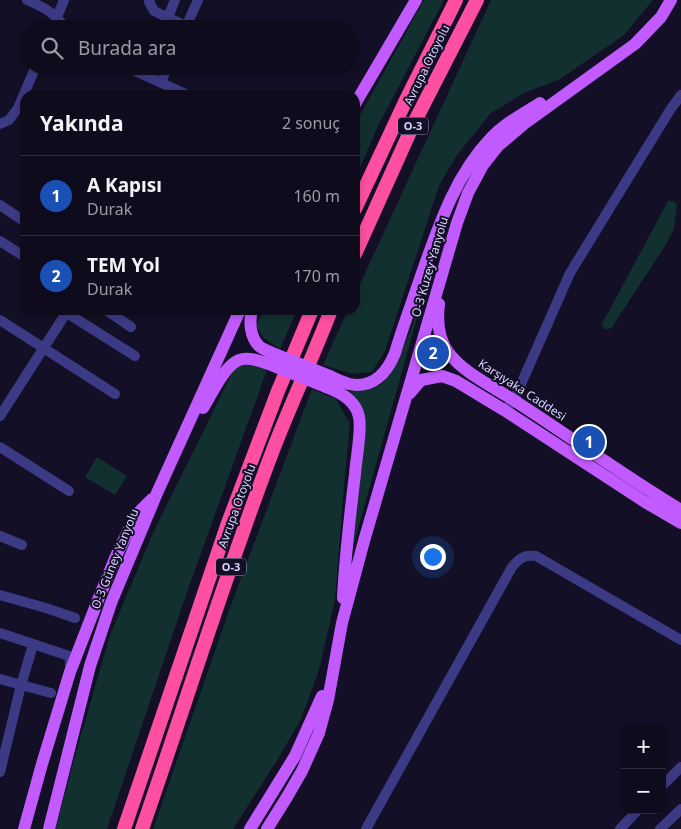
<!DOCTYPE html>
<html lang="tr">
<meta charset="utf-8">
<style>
body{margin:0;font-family:"Noto Sans",sans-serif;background:#1c1929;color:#f1f3f6}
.controls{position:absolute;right:15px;bottom:15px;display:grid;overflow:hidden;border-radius:10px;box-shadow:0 2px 8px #0003}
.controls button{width:45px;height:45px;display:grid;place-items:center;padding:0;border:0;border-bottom:1px solid #2e2b3b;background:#0e0b1c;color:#f1f3f6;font:25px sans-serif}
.you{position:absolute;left:432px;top:556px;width:18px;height:18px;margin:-12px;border:4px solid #fff;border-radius:50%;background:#1a73e8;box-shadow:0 0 0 8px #1a73e833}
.badge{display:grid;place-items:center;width:32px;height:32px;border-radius:50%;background:#0f766e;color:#fff;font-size:16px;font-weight:700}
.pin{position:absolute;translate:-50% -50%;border:2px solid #fff;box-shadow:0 1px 5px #0006}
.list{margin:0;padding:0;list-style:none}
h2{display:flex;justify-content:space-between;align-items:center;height:65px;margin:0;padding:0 20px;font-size:21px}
h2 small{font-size:16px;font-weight:400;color:#9b9ba3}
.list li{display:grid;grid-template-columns:32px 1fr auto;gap:15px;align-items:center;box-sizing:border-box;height:80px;padding:0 20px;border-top:1px solid #2e2b3b}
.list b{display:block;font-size:19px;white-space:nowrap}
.list p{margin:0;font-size:16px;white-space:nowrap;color:#9b9ba3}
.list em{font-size:16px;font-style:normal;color:#9b9ba3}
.icon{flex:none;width:28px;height:28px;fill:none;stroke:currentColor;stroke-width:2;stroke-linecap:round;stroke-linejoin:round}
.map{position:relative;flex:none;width:681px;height:829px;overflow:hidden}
.search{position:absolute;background:#0e0b1c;box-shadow:0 2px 8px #0003;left:20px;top:20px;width:340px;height:55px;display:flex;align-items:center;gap:12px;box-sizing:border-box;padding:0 18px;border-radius:28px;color:#9b9ba3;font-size:19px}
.panel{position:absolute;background:#0e0b1c;box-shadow:0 2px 8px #0003;left:20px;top:90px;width:340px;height:225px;border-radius:15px}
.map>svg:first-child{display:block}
.green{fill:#12302f}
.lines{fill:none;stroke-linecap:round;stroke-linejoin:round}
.minor{stroke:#3d3a85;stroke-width:10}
.major{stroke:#c25bff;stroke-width:12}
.highway{stroke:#ff4fa3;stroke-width:14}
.major-bridge{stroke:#c25bff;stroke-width:12}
.labels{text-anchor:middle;stroke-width:4;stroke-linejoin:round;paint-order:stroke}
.shield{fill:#130f26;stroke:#9e99be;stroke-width:1}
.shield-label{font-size:11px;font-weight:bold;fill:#d9d4ff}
.street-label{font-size:12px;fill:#d9d4ff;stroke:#130f26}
</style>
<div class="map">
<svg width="681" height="829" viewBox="0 0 681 829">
<rect width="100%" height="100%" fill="#130f26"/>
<path class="green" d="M424,0H444L378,126L355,179V124Z
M491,0H653L624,35L560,79L524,93L491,113L457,155L439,186L385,351L372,372L353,374L323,365L348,310H355V295Z
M668,201H672L676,203L677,206L674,228L667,243L612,327L609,329H605L602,326V324Z
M424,293L349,561L360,405L349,390C355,389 375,387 380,385C396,375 417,312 424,293Z
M263,310H297L280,349L264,338L256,326Z
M251,362L267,370L187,592L107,829H55L78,746L110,635L153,533L234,369Z
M312,389L336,399L350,424L344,486L335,600L319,670L301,719L278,759L233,829H153L231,605Z
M97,457L127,476L115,495L85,477Z"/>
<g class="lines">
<path class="minor" d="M27,0C46,8 54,13 67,29
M150,0L149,2L154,11L186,26
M168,17L175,0
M52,29L64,0
M185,29L198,0
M124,66L188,95
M161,83L168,66
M0,124L9,120L18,108L36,66
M0,205L25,222
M0,241L25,257
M106,310L131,327
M67,313L135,356
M0,320L115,394
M509,406L514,400L570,273L670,110L681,95
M0,416L68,310
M0,447L69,491
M0,536L22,545
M0,595L46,608L75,618
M0,633L69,656L70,661V670
M0,679L51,693
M0,772L21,685L33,645
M662,786L681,767
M366,829L512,567C520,558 523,555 536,556L681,640
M620,829L638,810
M660,829L681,809"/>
<path class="major" d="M355,104L416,0
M439,304C437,320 438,338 448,352C463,373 494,387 515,401C571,437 624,476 681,510
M252,310C249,322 250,337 259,346C262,349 267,350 270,352
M330,376C336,379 343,382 349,384C373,389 387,373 395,353C403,326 413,300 422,273C439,225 455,176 491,138C505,123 523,114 540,103
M326,387C340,392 356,400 359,417C362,430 356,459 355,474C350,515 345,556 343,598
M410,393L421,380L442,376L456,381L504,410L645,502L681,523
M203,408C212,394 224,366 239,360C247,357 257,360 266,363
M24,829L42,764L70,672L98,600L116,556L136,515L152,499
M49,829L90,666L111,603L157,493L240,310
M250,829L295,756L322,696
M267,829L287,797L302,771L319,733L328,700L342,623L364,541L457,223L468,193L483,165L498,146L524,124L635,44L661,17L671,0"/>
<path class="highway" d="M355,209L406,100L456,0
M355,254L414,123L477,0
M124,829L228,523L278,391L312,310
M142,829C186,703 225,575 273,450C291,403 313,357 331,310"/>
<path class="major-bridge" d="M270,352L330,376
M266,363L326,387"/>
</g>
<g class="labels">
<g class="shield">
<rect x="398" y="117.5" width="30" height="17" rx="4"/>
<rect x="216" y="558.5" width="30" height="17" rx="4"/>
</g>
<g class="shield-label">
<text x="413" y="130">O-3</text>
<text x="231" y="571">O-3</text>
</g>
<g class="street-label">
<text transform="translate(427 65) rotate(-64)" y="4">Avrupa Otoyolu</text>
<text transform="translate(430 267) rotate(-74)" y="4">O-3 Kuzey Yanyolu</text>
<text transform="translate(522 390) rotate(33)" y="4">Karşıyaka Caddesi</text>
<text transform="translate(237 506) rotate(-70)" y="4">Avrupa Otoyolu</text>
<text transform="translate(115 559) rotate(-68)" y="4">O-3 Güney Yanyolu</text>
</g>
</g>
</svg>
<div class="controls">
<button>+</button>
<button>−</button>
</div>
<div class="you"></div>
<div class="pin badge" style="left:589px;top:442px;background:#1a4fb4">1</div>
<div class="pin badge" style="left:433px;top:353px;background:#1a4fb4">2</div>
<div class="search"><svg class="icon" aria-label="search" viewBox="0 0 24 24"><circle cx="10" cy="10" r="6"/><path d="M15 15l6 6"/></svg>Burada ara</div>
<section class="panel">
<h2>Yakında<small>2 sonuç</small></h2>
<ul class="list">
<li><span class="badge" style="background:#1a4fb4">1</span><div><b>A Kapısı</b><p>Durak</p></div><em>160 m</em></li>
<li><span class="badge" style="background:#1a4fb4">2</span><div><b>TEM Yol</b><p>Durak</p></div><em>170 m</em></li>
</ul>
</section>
</div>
